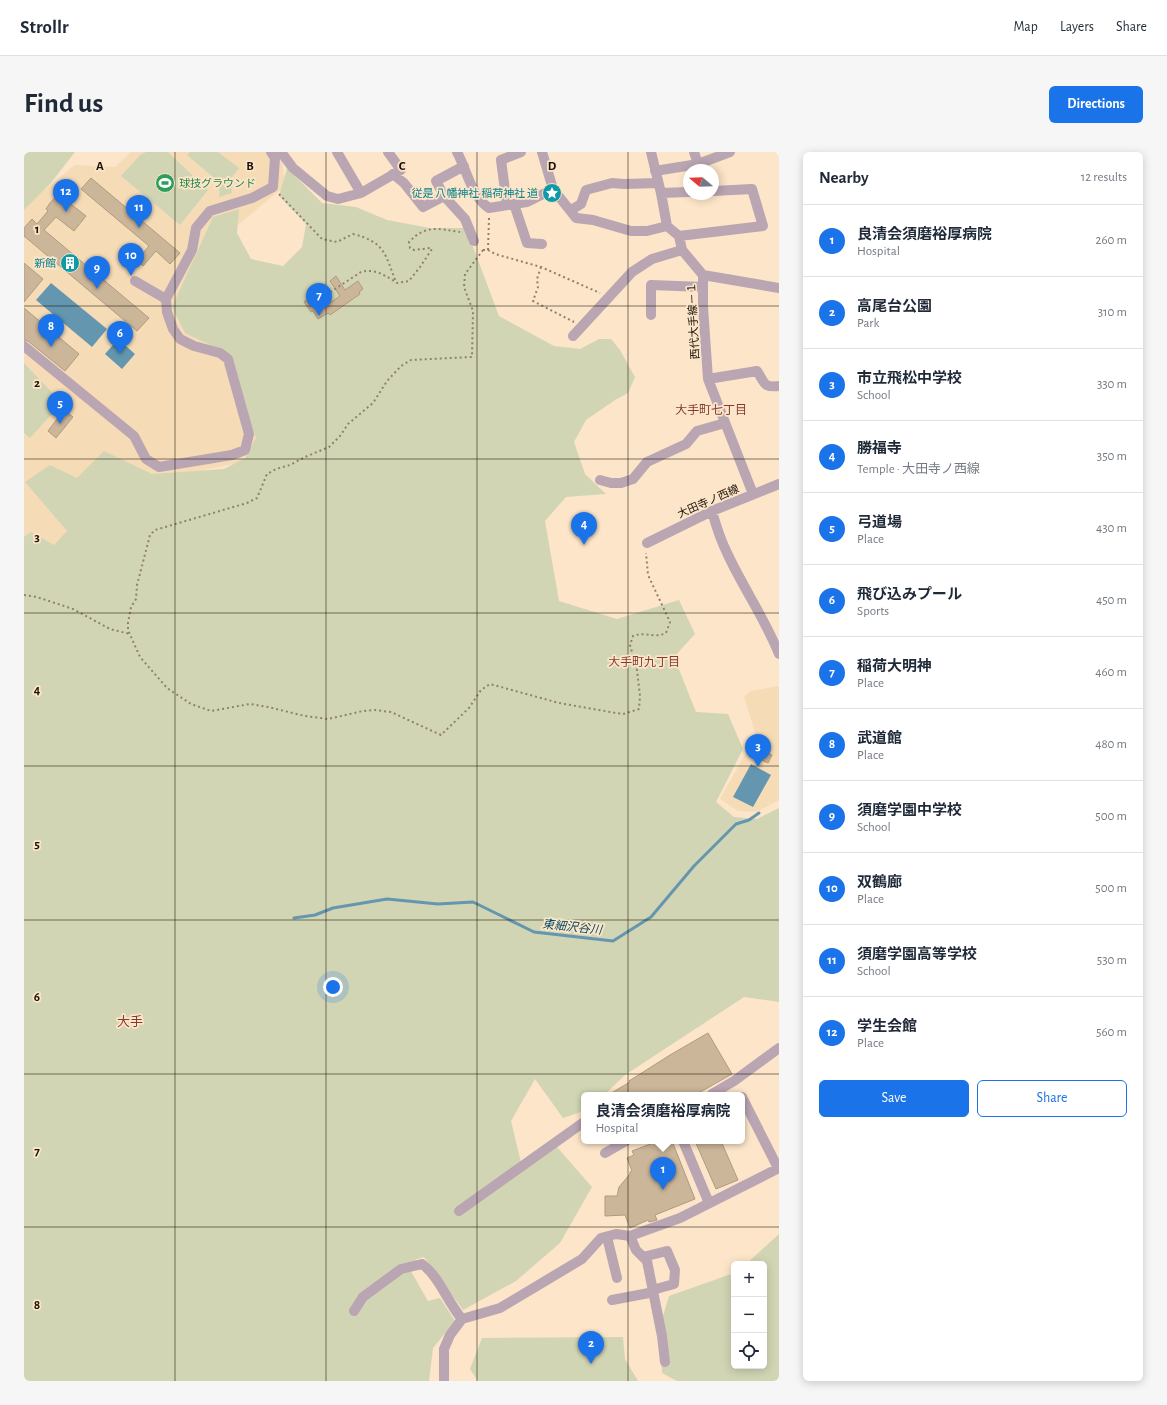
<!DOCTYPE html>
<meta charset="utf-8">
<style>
body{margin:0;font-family:"Alegreya Sans","Noto Sans JP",sans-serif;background:#f6f6f7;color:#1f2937}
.controls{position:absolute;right:12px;bottom:12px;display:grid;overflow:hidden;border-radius:6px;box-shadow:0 2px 10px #0003}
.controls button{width:36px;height:36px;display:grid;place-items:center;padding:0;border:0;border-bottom:1px solid #e0e1e3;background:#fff;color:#1f2937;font:20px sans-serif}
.compass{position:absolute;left:659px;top:12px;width:36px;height:36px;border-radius:50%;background:#fff;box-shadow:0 2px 10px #0003;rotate:289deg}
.you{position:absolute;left:309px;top:835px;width:14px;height:14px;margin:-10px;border:3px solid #fff;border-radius:50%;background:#1a73e8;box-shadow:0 0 0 6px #1a73e833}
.badge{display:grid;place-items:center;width:26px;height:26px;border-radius:50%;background:#1a73e8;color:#fff;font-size:13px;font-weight:700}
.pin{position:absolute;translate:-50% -33px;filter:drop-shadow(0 1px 2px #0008)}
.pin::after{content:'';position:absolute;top:21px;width:14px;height:12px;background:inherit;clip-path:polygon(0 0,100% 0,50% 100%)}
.popup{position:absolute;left:557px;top:940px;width:164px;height:52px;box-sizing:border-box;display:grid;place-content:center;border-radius:6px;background:#fff;filter:drop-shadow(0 1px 3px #0005);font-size:13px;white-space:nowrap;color:#747a83}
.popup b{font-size:15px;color:#1f2937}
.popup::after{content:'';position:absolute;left:50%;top:100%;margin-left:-8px;border:8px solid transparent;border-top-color:#fff}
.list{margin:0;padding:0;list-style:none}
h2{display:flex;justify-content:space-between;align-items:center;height:52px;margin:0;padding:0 16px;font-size:17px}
h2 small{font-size:13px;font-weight:400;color:#747a83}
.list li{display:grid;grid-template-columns:26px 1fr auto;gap:12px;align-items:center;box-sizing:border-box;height:72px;padding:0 16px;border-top:1px solid #e0e1e3}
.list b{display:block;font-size:15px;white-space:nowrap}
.list p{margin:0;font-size:13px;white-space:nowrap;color:#747a83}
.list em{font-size:13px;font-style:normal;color:#747a83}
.actions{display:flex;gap:8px;padding:12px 16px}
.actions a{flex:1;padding:9px 0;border:1px solid #1a73e8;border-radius:6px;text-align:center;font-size:14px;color:#1a73e8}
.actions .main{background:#1a73e8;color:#fff}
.icon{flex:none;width:22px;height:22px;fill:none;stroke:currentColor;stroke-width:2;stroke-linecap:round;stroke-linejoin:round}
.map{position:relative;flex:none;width:755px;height:1229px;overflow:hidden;border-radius:6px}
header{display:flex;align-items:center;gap:24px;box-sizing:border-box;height:56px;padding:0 20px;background:#fff;border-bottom:1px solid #e0e1e3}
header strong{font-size:19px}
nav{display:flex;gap:22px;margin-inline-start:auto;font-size:14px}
.intro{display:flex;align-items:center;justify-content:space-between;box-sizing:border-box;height:96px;padding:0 24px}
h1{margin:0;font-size:28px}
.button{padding:10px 18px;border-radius:6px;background:#1a73e8;color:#fff;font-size:14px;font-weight:700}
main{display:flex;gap:24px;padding:0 24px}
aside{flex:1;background:#fff;border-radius:6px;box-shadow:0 2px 10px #0003}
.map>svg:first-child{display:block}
.built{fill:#f6dbb7}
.green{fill:#d2d5b4}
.water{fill:#6497af}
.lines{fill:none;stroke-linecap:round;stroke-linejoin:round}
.stream{stroke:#6497af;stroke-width:3}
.building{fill:#ccb69a;stroke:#b09b7f}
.path{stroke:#90806c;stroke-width:2;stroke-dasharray:2 3;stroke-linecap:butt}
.minor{stroke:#baa5b2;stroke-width:10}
.grid{fill:none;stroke:#1a1308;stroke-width:1;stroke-opacity:0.55}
.labels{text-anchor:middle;stroke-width:3.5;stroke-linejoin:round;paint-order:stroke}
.leisure-label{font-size:11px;fill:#27864d;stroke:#fce5c8;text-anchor:start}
.culture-label{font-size:11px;fill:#0d838f;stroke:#fce5c8;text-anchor:end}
.street-label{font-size:11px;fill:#1a1308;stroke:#fce5c8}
.neighbourhood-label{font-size:12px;fill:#833d30;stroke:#fce5c8}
.water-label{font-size:12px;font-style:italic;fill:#054d67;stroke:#fce5c8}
.quarter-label{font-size:13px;fill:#833d30;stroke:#fce5c8}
.grid-label{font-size:13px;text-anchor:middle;font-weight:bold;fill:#1a1308;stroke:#fce5c8;stroke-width:3.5;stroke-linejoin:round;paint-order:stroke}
</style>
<header>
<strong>Strollr</strong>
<nav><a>Map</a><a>Layers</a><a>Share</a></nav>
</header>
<div class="intro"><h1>Find us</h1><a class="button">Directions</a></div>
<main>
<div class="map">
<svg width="755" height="1229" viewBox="0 0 755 1229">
<rect width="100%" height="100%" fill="#fce5c8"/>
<path class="built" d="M107,0H250L258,7L261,34L176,104L212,196L233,289L215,311L106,332L33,410L0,409V55L51,13L91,15Z
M755,534V648L732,660L714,659L696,647L732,583L720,545L727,539Z"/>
<path class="green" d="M0,0H51L26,32L0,58Z
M122,0H144L184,38L156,73L97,24L116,3Z
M166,0H194L215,16L207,26L208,41L195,45L196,31L163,3Z
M263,16L298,51L332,55L363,68L406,76H442L475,164L530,194L556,197L575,187H587L596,198L611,225L604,241L591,248L562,268L550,290L561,322L582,342L542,345L521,369L535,449L593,467L655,448L671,482L650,505L672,560L704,562L719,597L692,650L710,665L733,667L755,656V850L720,845L601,923L580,943H560V959L539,966L511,927L487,969L499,1019L533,995L568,1035L536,1091L492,1129L439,1158L400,1105L393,1107L384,1114L404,1149L416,1146L431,1169L409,1196L405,1229H0V385L7,380L30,393L43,379L1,330L26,313L53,326L80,299L128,322L200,317L221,306L232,286L218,247L205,202L161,181L148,155L189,65L215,57L213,81L227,107L259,114L278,95L282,72L255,44Z
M0,211L38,251L6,286L0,281Z
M755,1082V1229H653L638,1221L636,1174L645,1144L710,1121V1214H740V1112H722Z
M599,1185L601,1207L614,1229H454L446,1217L458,1186Z"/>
<path class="water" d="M27,131L83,177L68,195L12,148Z
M94,187L111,202L98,217L81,202Z
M727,612L747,623L729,655L709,645Z"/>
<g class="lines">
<path class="stream" d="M270,766L291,763L309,756L363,747L414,752L449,750L510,780L589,789L627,765L670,714L712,672L725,668L735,661"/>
</g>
<path class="building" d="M67,26L156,101L146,112L132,99L119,114L113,108L125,94L57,37Z
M34,42L62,64L50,79L32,65L20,78L125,166L113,179L0,84V76L8,67L13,72L24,59L22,57L26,51Z
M0,111L19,127L0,150Z
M312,124L321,138L334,129L339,137L335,140L336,142L306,163L304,161L294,167L289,159L287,160L280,150L294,140L303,153L316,144L306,129Z
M0,156L55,202L41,219L4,189L0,188Z
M40,258L49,265L32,286L24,279Z
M728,593L748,603L744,611L724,601Z
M684,881L708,922L671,943H584L606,930L605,929L646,903Z
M628,989H648L671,1047L631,1063L633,1068L625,1070L624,1068L606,1076L601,1063L581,1064V1044H593L595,1035L606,1022V1020L608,1019L603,1006L610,1003L608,999L629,991Z
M671,989H697L714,1028L692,1037Z"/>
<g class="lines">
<path class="path" d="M255,42L298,87L313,90L329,82C361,90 361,102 372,130
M459,98L441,122L440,135L449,159L448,205L387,208L377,214L363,229L349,251L324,272L316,284L305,295L281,305L266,313L252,317L243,322L233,346L223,351L131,378L126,383L113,433L112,447L107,455L104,471V478L116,505L143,536L167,552L187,559L226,552L244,555L281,564L304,567L339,559L351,558L367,560L417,583L445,556L457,538L466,532L535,551L592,561L599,562L615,557L616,544L613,518L606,493L609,484C622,479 629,487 642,481L646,470L624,423L622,401
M459,98H464L465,66
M464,98L471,102L517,115L576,141
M517,115L513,127L514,135L509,149L550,170
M302,143L337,120C351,116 362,124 373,131L385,129L396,115L408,97L406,96L390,98L386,96L385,90C402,72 415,77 436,80
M0,443L13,445L49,457L86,477L106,482"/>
<path class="minor" d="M257,0L269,16L303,44L314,47L337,41L377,18L364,0
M313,0L337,41
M433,0C443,18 447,44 465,56L503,50L529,37
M518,0L529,37L552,66L569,68L607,79H623L643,74
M627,0L637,41L643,74L655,84L658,98L679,123V155L684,227L729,342
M670,0L674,12
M440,14L412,29L420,44L441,67L450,89
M631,19L674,12L706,0
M369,22L380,31L399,55L420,44
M637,41L665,40
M490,52L503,91L518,92
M483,53L477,8L497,0
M547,58L557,52L562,38L588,31L600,32L634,31
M655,84L739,74L728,37L689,39
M679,123L755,136
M111,129L142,147
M627,163V133L679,135
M549,184L608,120L628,107L658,98
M0,194L110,284L122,307L135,315L208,303L221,298L225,282L204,207L196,201L170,194L156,187L149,177L143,160L142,147L168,98L172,76L186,59L228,46L249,35L251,6L247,0
M684,227L733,219C741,231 739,236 755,234
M576,328L587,331H597L609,327L623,310L662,292L673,279L701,271
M688,359C692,374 697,389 704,403C720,437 741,467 755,502
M623,391L688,359L755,332
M688,942L710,929L755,896
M718,945L754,1016
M659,989L685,1051
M581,1001L602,989
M435,1059L560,970
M606,1084L612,1098L623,1109L638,1184L641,1210
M583,1085L593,1126
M588,1148L625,1141L632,1137L650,1132L651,1118L643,1099L619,1105
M330,1159L339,1145L377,1117L398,1112C415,1124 424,1151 438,1167
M438,1167L476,1156L558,1107L577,1086L592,1082L606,1084L656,1066L755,1016
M420,1229V1197L426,1183L438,1167"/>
</g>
<path class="grid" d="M151,0V1229M302,0V1229M453,0V1229M604,0V1229M0,154H755M0,307H755M0,461H755M0,614H755M0,768H755M0,922H755M0,1075H755"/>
<defs>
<g id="stadium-disc" transform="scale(1)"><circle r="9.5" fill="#2e9e5b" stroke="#fce5c8"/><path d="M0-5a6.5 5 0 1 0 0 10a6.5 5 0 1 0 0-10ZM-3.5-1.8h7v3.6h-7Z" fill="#fff"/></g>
<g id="sight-disc" transform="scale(1)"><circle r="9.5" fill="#0f9aa8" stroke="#fce5c8"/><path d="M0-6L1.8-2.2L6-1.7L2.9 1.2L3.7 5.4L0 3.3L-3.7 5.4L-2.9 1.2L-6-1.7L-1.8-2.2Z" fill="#fff"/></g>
<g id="building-disc" transform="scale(1)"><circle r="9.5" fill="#0f9aa8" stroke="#fce5c8"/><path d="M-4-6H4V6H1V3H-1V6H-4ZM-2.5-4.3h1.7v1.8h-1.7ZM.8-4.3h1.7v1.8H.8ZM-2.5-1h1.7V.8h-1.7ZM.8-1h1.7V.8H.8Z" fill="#fff"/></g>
</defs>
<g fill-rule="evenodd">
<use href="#stadium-disc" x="141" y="31"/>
<use href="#sight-disc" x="528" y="41"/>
<use href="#building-disc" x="46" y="111"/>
</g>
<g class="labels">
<g class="leisure-label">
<text x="155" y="35">球技グラウンド</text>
</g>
<g class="culture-label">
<text x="514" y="45">従是 八幡神社 稲荷神社 道</text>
<text x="32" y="115">新館</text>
</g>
<g class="street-label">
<text transform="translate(669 169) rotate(-93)" y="4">西代大手線－１</text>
<text transform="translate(684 349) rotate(-24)" y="4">大田寺ノ西線</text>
</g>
<g class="neighbourhood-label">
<text x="687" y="262">大手町七丁目</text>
<text x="620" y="514">大手町九丁目</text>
</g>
<g class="water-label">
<text transform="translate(548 775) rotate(6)" y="4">東細沢谷川</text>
</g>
<g class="quarter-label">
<text x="106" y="874">大手</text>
</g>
</g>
<g class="grid-label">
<text x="76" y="18">A</text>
<text x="226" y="18">B</text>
<text x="378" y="18">C</text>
<text x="528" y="18">D</text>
<text x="13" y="81">1</text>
<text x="13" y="235">2</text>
<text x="13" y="389">3</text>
<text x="13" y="542">4</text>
<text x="13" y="696">5</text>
<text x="13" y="849">6</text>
<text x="13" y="1003">7</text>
<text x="13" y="1157">8</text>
</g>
</svg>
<div class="controls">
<button>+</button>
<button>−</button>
<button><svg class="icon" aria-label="locate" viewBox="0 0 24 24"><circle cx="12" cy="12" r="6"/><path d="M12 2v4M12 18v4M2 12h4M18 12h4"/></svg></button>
</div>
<svg class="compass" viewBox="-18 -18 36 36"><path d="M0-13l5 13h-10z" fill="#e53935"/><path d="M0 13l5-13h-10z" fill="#747a83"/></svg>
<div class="you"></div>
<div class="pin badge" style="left:639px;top:1038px">1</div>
<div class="popup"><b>良清会須磨裕厚病院</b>Hospital</div>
<div class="pin badge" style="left:567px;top:1212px">2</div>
<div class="pin badge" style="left:734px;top:615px">3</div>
<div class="pin badge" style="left:560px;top:393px">4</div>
<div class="pin badge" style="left:36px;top:272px">5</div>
<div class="pin badge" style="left:96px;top:202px">6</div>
<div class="pin badge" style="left:295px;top:164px">7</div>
<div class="pin badge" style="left:27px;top:195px">8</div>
<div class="pin badge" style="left:73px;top:137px">9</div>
<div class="pin badge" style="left:107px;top:124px">10</div>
<div class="pin badge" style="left:115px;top:76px">11</div>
<div class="pin badge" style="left:42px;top:60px">12</div>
</div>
<aside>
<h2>Nearby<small>12 results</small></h2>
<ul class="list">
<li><span class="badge">1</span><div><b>良清会須磨裕厚病院</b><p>Hospital</p></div><em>260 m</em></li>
<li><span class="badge">2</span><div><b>高尾台公園</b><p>Park</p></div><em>310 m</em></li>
<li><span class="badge">3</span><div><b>市立飛松中学校</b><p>School</p></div><em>330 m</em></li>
<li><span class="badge">4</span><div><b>勝福寺</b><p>Temple · 大田寺ノ西線</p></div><em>350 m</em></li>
<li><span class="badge">5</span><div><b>弓道場</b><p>Place</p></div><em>430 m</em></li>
<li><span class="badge">6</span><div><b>飛び込みプール</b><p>Sports</p></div><em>450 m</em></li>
<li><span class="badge">7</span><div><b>稲荷大明神</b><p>Place</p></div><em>460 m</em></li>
<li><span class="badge">8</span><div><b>武道館</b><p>Place</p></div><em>480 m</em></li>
<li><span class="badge">9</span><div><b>須磨学園中学校</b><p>School</p></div><em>500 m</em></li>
<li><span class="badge">10</span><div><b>双鶴廊</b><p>Place</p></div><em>500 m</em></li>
<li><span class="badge">11</span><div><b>須磨学園高等学校</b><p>School</p></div><em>530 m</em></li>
<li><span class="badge">12</span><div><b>学生会館</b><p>Place</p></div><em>560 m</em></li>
</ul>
<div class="actions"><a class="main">Save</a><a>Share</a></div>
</aside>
</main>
